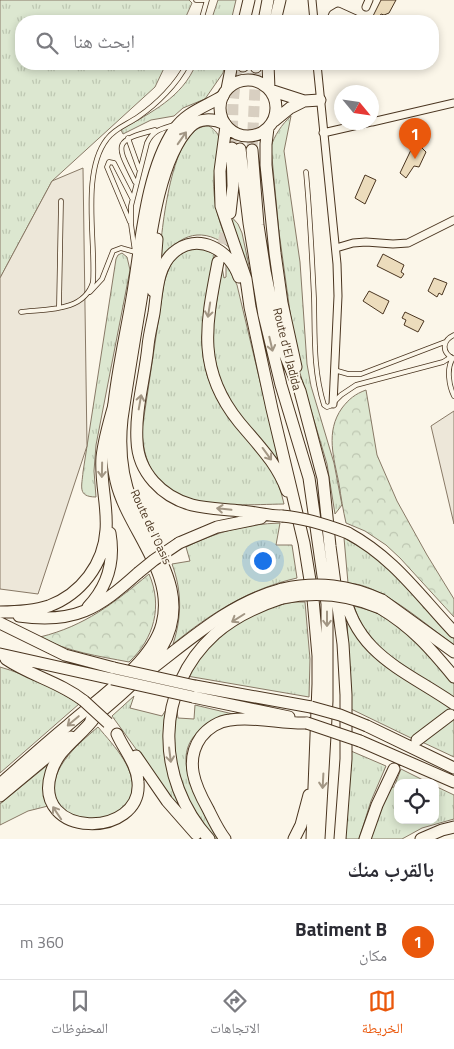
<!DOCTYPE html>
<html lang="ar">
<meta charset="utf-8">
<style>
body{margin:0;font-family:"Titillium Web","Noto Naskh Arabic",sans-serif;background:#f2f2f3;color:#2b2b33;direction:rtl}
.controls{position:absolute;right:15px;bottom:15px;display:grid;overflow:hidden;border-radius:10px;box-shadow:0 2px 8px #0003}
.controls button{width:45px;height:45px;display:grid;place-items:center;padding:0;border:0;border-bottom:1px solid #e1e1e2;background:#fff;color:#2b2b33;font:25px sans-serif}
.compass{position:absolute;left:334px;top:85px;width:45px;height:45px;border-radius:50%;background:#fff;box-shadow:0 2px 8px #0003;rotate:119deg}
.you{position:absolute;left:262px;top:560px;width:18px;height:18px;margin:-12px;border:4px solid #fff;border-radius:50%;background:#1a73e8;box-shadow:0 0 0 8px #1a73e833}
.badge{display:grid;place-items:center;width:32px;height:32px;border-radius:50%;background:#ea580c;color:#fff;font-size:16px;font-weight:700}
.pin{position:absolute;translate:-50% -41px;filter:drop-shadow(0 1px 2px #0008)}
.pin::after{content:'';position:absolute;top:26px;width:18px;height:15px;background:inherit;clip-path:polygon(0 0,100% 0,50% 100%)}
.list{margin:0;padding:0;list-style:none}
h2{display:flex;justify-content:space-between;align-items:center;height:65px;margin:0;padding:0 20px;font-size:21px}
h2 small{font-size:16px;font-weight:400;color:#7c7c81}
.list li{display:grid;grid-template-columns:32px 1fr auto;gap:15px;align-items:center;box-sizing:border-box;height:75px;padding:0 20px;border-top:1px solid #e1e1e2}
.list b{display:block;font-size:19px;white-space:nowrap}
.list p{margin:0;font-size:16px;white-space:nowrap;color:#7c7c81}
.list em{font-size:16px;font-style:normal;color:#7c7c81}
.icon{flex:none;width:28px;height:28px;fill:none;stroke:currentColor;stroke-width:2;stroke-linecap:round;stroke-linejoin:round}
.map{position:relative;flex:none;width:454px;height:839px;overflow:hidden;direction:ltr}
.search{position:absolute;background:#fff;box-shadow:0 2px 8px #0003;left:15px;right:15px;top:15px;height:55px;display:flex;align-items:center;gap:12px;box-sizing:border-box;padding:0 18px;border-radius:20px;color:#7c7c81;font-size:19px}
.sheet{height:140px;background:#fff}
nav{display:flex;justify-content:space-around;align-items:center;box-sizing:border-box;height:70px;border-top:1px solid #e1e1e2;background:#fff;font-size:14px;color:#7c7c81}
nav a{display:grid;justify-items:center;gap:2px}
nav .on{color:#ea580c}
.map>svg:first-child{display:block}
.grass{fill:url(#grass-tufts);stroke:#887966}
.forest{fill:url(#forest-crowns);stroke:#887966}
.parking{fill:#ede7d9;stroke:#887966}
.building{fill:#ecdcbc;stroke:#4a3520}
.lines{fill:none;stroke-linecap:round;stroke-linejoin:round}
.trunk-tunnel{stroke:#d8cfc1;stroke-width:11;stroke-dasharray:11 5.5;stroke-linecap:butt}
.service-casing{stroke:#4a3520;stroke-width:5.5}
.minor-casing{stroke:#4a3520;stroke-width:9}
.primary-casing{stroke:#4a3520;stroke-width:13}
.trunk-casing{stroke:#4a3520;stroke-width:13}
.service{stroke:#fbf6e9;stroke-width:4}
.minor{stroke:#fbf6e9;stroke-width:7}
.primary{stroke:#fbf6e9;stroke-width:11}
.trunk{stroke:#fbf6e9;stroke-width:11}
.primary-bridge-casing{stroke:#4a3520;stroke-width:13;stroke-linecap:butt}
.trunk-bridge-casing{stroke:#4a3520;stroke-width:13;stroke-linecap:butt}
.primary-bridge{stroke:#fbf6e9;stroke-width:11}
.trunk-bridge{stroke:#fbf6e9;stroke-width:11}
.oneway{stroke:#a29684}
.labels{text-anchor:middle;stroke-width:4;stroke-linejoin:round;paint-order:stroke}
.street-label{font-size:12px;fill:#4a3520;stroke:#fbf6e9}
</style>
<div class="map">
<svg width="454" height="839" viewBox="0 0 454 839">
<defs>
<pattern id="grass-tufts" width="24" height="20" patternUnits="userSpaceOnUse" patternTransform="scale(1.25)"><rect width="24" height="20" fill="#dce7d0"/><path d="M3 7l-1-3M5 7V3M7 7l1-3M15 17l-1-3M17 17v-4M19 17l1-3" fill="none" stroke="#bec7b2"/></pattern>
<pattern id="forest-crowns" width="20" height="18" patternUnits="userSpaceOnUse" patternTransform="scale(1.25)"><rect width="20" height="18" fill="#dce7d0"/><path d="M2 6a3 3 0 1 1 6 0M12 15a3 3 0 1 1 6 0" fill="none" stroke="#bec7b2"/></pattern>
</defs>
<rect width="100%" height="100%" fill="#fbf6e9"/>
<path class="grass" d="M0,0H189L192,3L184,21H21V64H166L155,87L52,181L0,278Z
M218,0H236L231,21H211Z
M196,64H225L223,73L205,99L183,108L174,116L151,120L123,134L121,130C151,112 182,98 196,64Z
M291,116L284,151L300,262L307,364L311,386L334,463L342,505L335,514L327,464L297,363L279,232L271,147C274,136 282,124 291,116Z
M209,126C213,129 218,132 219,138C220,148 215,166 214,177C212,202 220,226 230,248C204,226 179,233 162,260H159C162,233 170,124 209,126Z
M228,159L229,214L238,224L242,233L251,275L230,226L223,170Z
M198,247L214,254V256L202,337L203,356L207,375L214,393L225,411L273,471L281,492L284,504C222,505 145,515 142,430L164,283C170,263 176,250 198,247Z
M122,253L127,257L130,270L96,445L94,471L96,497C77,497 82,486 83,472L116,259L118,255Z
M226,263L237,285L279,461L236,411L219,380L211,337L222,267L224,278L226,277Z
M280,523L276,545H292L297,578C249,589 211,613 173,644C182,617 182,591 172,564L190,561L186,547C216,532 246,524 280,523Z
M344,538L379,558L454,639V645C426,625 381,584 348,583Z
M295,602H305L310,659L309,697L187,676C194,666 201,656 209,647C230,623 263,607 295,602Z
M354,606L372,611L390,619L435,659L454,684V700C415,675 368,652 354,606Z
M347,618L352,628L454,707L411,738L351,709Z
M0,667C28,675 55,688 79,704L0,773Z
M134,696L130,708L162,716L169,705L166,723L186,814L184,815L112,716Z
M176,705L178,718L194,719L195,705L233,714C223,719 204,727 196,734C168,763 206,813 221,839H213L187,802L173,749Z
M454,719V757L422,742L441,727Z
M98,727C114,746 139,771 131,797C130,802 127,807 125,812L88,825C79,819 64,813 59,805C41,774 78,744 98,727Z
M351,751L386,766L371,801L359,839H345Z
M50,763C44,779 43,790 48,806L28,811L0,825V804Z
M401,769L429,783H398V820H435V786L454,795V819L422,828L402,839H370L388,788L394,787Z"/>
<path class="forest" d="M366,390L377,455L397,501L427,555L454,599V617L400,558L386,545L365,531L346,523C343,510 341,497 339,484C334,458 325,432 342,408C349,399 355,394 366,390Z
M149,574C163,606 154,639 129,662C98,656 68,652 40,637C85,626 114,603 149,574Z"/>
<path class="parking" d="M83,168L87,446L38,594L0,589V278L52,181Z
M454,411V524L431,426Z"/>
<path class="building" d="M381,0H396L389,13L384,15L381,14L377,21L372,18Z
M420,131L429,137L422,148L426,152L419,167L414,166L406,178L400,173Z
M365,175L376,180L365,204L355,198Z
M383,254L404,265L401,272L404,274L401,278L377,266Z
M434,278L447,283L442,295L439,293L437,297L428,291Z
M369,291L389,301L383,314L363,301Z
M405,312L424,321L418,332L404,325L406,320L402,318Z"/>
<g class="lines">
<path class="trunk-tunnel" d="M232,148L233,103L237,65
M252,150L256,67
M219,260L228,222"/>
<g class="service-casing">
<path id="service" d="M196,0H204
M201,21L207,0
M128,138L139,169
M306,172C310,214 312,256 314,298C315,335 313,370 324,405L327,407L330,406L341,395L356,385L443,362L451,357
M135,182C117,145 111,141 155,130
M130,222L107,167L109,162L114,163L132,198
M135,252L131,224V206L147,143C153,130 161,129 174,125
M90,292L102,279L113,251L121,248L135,252
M59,307L61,201
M21,312C47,309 84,312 93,282C96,241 81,172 107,139C115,128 128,124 138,117C157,104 177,84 187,64
M452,358C441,351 443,340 454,335
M453,358C446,368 449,386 454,396
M334,370L348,374H361L445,342"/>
</g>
<g class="minor-casing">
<path id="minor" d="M312,0L314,21
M366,7L369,0
M330,21L333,14L338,11L360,21
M317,64L337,264L338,296L333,404
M372,122L454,103
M323,133L371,122
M336,248L353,243L366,242L393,244L408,243L454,220"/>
</g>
<g class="primary-casing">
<path id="primary" d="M153,291L157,239
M382,600L454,652
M150,670C192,638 230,603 282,589
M91,720C117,698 145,676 162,647C193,593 151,549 132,502C121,475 119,447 122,419C128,378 135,336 142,294C149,248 157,161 190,127C199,118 213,118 225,124
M0,784C22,765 44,745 67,726C96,700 152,663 162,624C176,572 127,529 116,481C103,426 123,353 132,298C141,247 145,173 174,130C186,112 205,107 223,96
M0,796L71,737"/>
</g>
<g class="trunk-casing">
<path id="trunk" d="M244,21L249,0
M264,21L268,0
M275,21L280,0
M268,64L269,89
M243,66V64
M256,67V64
M220 108a28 28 0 1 1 56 0a28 28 0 1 1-56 0Z
M227,89L232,64
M270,90L304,101L320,100
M274,121L290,108L304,101
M226,126L220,171L221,206L246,279L250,307L272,409L304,543L313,599L318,656V684L312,839
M268,128L266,144V165L275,253L282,303L296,367
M240,149L249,223L264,315L281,385L309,478L327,604V701L319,839
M252,150L258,225L265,271L274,315L283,350L300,391L323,478L330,546L343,644L346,695V759L340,839
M230,213L233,186L232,148
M218,262C206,324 196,369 239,422C258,445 277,463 287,491
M239,277C230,250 198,231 173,253C157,267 157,293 154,313C152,324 149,335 148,346C145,378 135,409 137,441C138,472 162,497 192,505C208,509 225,509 241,511C255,512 268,516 282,516
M348,533C394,558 419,595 454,632
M179,543L217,527L261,518
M343,589C355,655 405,670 454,704
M88,607C108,586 115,562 110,533
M380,608C412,627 431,649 454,677
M0,612C16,612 34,611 49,606C81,594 104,564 106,530C108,506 100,482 102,457C104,439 109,422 114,405
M19,616C75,624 98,609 138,573
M0,623L65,655L114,668
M0,654L112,679
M6,659C31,676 60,682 84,701
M195,686L311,707
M193,697L289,717
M95,717C81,737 58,748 51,773C31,839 143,839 138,782C137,764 124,750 117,734
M367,726L454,768
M417,740L450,715
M360,741L454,782
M136,756L167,801L196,834
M209,839C155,779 154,689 215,634C235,616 258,606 282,598
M225,839C218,830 213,819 208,809C195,786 184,761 201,737C208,728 219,721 230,720C256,716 282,724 307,723
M294,839L301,825L309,795
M365,839L377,805L394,769
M421,839L442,830L454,827"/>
</g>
<use href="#service" class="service"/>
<use href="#minor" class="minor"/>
<use href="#primary" class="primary"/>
<use href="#trunk" class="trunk"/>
<g class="primary-bridge-casing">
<path id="primary-bridge" d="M282,589C318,581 349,585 382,600"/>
</g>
<g class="trunk-bridge-casing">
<path id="trunk-bridge" d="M282,516C305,518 327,525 348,533
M138,573L154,560L179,543
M282,598C316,591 348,594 380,608
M114,668L195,686
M112,679L193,697
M84,701L108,723
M311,707L340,715L367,726
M307,723L360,741"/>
</g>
<use href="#primary-bridge" class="primary-bridge"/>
<use href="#trunk-bridge" class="trunk-bridge"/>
</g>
<defs><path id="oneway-shaft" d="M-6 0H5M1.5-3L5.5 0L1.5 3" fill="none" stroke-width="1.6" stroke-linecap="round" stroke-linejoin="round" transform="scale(1.25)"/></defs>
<g class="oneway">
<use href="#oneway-shaft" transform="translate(182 138) rotate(-55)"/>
<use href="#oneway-shaft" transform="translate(209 310) rotate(99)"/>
<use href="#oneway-shaft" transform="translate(271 344) rotate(77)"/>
<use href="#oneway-shaft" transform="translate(140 402) rotate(-80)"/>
<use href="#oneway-shaft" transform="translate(267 454) rotate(54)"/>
<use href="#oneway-shaft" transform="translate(102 470) rotate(91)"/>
<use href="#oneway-shaft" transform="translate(224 509) rotate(-174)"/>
<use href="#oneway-shaft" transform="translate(238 618) rotate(148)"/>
<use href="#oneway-shaft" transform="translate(327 619) rotate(90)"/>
<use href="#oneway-shaft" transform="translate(73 721) rotate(140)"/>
<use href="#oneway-shaft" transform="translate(170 755) rotate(83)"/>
<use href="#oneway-shaft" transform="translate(323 781) rotate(93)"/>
<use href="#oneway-shaft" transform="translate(57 813) rotate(-124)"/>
</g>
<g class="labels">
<g class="street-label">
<text transform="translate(287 349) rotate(76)" y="4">Route d'El Jadida</text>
<text transform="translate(151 527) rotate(65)" y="4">Route de l'Oasis</text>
</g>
</g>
</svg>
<div class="controls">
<button><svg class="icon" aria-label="locate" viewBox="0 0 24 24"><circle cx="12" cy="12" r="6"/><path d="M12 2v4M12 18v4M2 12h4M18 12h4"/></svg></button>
</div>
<svg class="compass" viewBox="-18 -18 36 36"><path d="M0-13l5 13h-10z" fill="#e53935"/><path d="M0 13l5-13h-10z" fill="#7c7c81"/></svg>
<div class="you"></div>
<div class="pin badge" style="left:415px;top:159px">1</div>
<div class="search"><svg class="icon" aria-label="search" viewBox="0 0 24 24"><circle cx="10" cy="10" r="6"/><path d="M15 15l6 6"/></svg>ابحث هنا</div>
</div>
<section class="sheet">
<h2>بالقرب منك<small></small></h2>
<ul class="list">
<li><span class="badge">1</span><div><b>Batiment B</b><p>مكان</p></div><em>360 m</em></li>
</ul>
</section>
<nav>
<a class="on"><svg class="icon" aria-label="map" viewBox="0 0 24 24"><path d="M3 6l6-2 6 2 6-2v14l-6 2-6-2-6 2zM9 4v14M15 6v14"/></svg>الخريطة</a>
<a><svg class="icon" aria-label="directions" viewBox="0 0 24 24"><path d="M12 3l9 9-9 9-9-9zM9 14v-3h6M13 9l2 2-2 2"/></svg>الاتجاهات</a>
<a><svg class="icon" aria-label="saved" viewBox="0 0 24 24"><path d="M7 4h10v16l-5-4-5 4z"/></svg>المحفوظات</a>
</nav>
